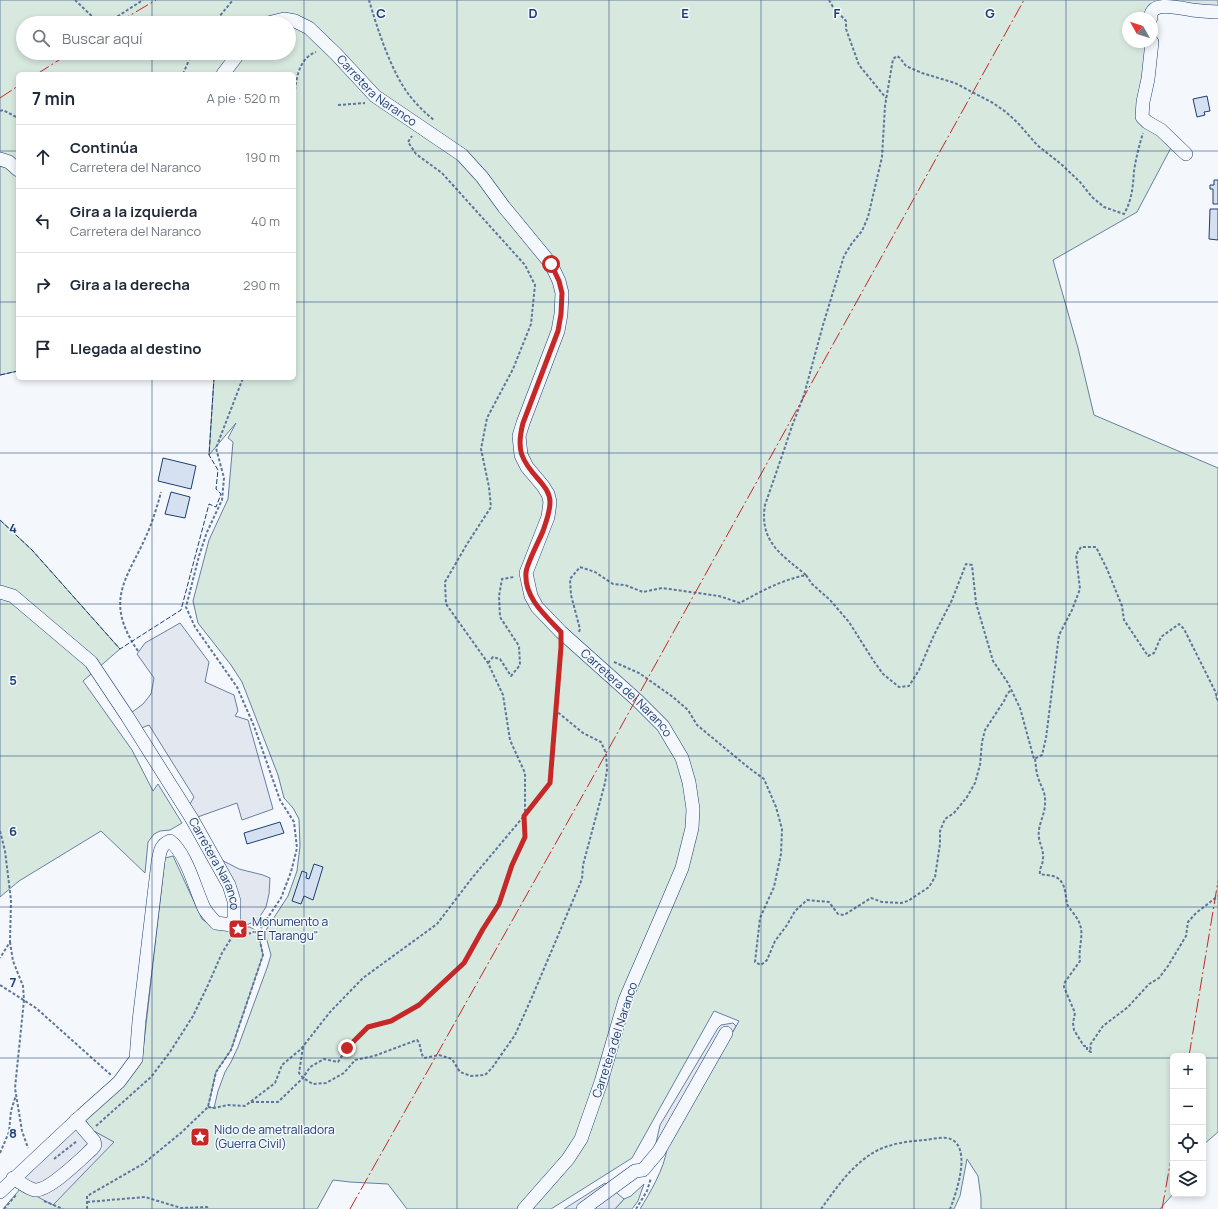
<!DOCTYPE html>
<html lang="es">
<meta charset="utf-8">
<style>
body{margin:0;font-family:Manrope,sans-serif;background:#f2f2f3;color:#1f2937}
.controls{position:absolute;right:12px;bottom:12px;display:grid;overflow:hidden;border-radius:6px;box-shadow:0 2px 6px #0003}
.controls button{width:36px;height:36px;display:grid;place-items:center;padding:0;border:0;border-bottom:1px solid #e0e1e3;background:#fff;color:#1f2937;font:20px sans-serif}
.compass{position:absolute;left:1122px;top:12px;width:36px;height:36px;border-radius:50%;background:#fff;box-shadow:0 2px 6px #0003;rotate:309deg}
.stop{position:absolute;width:12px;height:12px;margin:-9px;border:3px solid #c62828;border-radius:50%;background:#fff}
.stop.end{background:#c62828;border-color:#fff;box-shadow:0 1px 4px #0008}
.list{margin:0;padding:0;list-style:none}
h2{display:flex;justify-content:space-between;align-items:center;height:52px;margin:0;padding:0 16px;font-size:17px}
h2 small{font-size:13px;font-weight:400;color:#747a83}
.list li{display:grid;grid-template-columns:26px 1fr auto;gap:12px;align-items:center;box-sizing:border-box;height:64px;padding:0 16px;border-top:1px solid #e0e1e3}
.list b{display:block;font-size:15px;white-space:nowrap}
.list p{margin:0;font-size:13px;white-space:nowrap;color:#747a83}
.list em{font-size:13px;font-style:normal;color:#747a83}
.icon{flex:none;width:22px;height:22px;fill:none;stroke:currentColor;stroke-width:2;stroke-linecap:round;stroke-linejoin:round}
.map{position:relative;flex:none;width:1218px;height:1209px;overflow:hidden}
.search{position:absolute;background:#fff;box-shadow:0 2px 6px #0003;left:16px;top:16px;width:280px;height:44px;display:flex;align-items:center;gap:10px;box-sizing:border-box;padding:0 14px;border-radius:22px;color:#747a83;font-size:15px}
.panel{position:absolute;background:#fff;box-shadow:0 2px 6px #0003;left:16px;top:72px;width:280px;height:308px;border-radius:6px}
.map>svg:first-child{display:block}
.green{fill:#d7e8df;stroke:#687fa3;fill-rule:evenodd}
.parking{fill:#e3e8f0;stroke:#687fa3}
.building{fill:#d5e0f0;stroke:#1d3f73}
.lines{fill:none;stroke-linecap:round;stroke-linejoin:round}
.minor-casing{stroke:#1d3f73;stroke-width:14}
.path{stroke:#5e769c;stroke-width:2;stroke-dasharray:3 2;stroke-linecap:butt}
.minor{stroke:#f4f7fb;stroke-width:13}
.fence{stroke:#1d3f73;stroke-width:1;stroke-dasharray:5 2;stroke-linecap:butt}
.power{stroke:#c62828;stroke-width:1;stroke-dasharray:14 3 2 3;stroke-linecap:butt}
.route{stroke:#c62828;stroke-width:5}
.grid{fill:none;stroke:#1d3f73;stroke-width:1;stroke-opacity:0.55}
.labels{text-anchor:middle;stroke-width:3;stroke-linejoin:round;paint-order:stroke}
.street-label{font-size:12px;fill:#1d3f73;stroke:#f4f7fb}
.poi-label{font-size:12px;fill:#1d3f73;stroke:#f4f7fb;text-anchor:start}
.grid-label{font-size:13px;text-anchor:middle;font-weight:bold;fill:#1d3f73;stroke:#f4f7fb;stroke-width:3;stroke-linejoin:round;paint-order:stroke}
</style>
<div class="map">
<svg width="1218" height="1209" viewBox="0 0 1218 1209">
<rect width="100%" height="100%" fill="#f4f7fb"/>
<path class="green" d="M0,0H1218V12L1167,4L1151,18H1128V42H1152L1142,117L1174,142L1137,212L1053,260L1078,348L1094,415L1218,468V691L1216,698L1218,701V1132L1203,1145V1056H1173V1194L1160,1209H981V1198L978,1176L967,1159L960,1196L954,1209H640C650,1193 664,1169 667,1149L739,1021L714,1011L632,1158L551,1209H407L388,1184L350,1182L333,1180L317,1209H3L21,1188L113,1142L92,1130L82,1115L142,1060L165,858L173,856L202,919L216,929L250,927L258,932L263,955L231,1050L216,1072L208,1107L214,1108L218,1091L225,1072L231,1062L238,1047L267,968L271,955L266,937V930L288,896L297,871L300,846L299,819L293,808L284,798L278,775L242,682L231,665L198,623L193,601L209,540L228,499L233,442L228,438L236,423L209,455L214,378H294V74H18V371L0,375ZM23,23H289V53H23Z
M0,520L32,550L120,649L83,681L132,750L153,791L158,784L182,823L170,830L160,831L154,834L148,842L145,873L101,831L19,881L0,897Z
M644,1184L638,1201L632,1209H615L624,1199L631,1196Z"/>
<path class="parking" d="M180,623L209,662L205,682L234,695L238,711L235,716L248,720L273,809L242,820L237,803L192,819L186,811L194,797L149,725L136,730L127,716L143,704L151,694L154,678L137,654L145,643Z
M212,855L239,869L263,875L270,878L269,894L266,907L257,921L243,926L232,925L234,918Z
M733,1023L736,1026L667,1149L656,1143L660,1125L718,1028L721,1025Z
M82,1115L92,1130L114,1142L53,1205L21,1188L19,1173Z
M605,1183L624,1199L615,1209H564Z"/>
<path class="building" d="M1207,96L1210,111L1204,112L1205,115L1197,117L1193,99Z
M1214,180H1218V204H1213V189H1210V185H1214Z
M1210,209H1218V240L1209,239Z
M163,458L196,466L191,489L158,481Z
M171,492L190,497L185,518L165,514Z
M280,822L284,833L247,844L244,833Z
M314,864L323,867L313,900L304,896L301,904L292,901L302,871L307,873L306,878L309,879Z"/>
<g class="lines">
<g class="minor-casing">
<g id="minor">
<path d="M1151,18C1149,0 1180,8 1192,10C1201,11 1209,12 1218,12"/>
<path id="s1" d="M268,23L284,19L295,21L309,28L336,54L375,96L462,155L482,177L504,207L551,264L559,281L562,293L561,314L558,331L523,423L519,436L521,455L527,467L543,486L548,494L550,502L548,517L526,573L531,596L537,607L561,632L638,701L663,726L682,758L689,782L693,809L692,828L682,868L665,908L625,1000L601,1082L581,1139L568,1159L524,1209"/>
<path d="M1152,42L1148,79L1143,102L1142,117L1147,122L1161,130L1186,154"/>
<path d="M223,74L239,53"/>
<path d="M0,159L9,162L18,170"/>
<path id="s2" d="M0,592L13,596L91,662L127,716L192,819L229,885L234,901V918L232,925L216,923C212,918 207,914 204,908C195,889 187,854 170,841C160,845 160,852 158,862L139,1021L136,1059L119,1082L82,1115L0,1192"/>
<path d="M13,1178C20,1182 28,1189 35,1190C49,1191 81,1159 92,1149L95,1145L94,1141L76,1120"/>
<path d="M583,1209L635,1171L643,1170L659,1151L726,1033"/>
</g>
</g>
<path class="path" d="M75,0L99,23
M369,0C377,28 392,74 410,96C417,105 425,113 434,120
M829,0L833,7L846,21V29L859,65L886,98
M104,23L115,18L143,0
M214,23L233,0
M183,74L192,53
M294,105C295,87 296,59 316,52
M338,105L365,103
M0,111L3,110L18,118
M806,575C782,555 759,542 765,505L784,450L792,426L804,395L823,325L844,256L852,243L862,231L868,217L882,157L885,106L893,59L897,56L900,58L906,66L922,73L955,83L993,103L1006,112L1018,123L1037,145L1061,164L1080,182L1092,197L1104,207L1124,214C1132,200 1133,186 1134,171C1136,158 1139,146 1143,133
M579,632L580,629L571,595L570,579L580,567L595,572L613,584L625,585L643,592L662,588L719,596L740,603C761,591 782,580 806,575L812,584L830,600L849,622L873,660L883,674L899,687L909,686L919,670L934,635L952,600L966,564L972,565L976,603L993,661L1008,683L1020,708L1034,759L1042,755L1046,738L1059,635L1072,610L1080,589L1076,555L1081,547H1096L1107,569L1122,606L1124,620L1148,656L1154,653L1161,637L1179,624L1184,629L1215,691L1218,701
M138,651C101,597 130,577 150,527C154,516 158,504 161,492
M614,662L639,673L673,697L688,710L697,725L749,768L764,779L776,807L782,829L781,854L774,887L760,918L755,962L761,965L767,960L775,941L787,925L795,911L807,900L829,902L838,914L844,915L871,898L882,902L901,903L908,901L929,887L935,877L940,844V831L945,819L954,813L967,797L975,783L980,765L982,742L985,730L1004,701L1007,694L1011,690
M488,663L493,657L500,659L511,676L520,665L519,646L500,617L499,596L502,579L514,577
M1035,759C1036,765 1036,772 1038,777C1041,788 1046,791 1045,804C1045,815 1037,826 1039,838C1040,845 1044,851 1043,859C1043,864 1039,869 1040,874C1044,875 1049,875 1053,876C1066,880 1065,893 1067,904C1069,909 1078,917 1080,925C1084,934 1078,950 1080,961L1065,982L1064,987L1075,1013L1073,1023L1074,1030L1077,1035L1084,1046H1087V1050L1091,1052L1090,1045L1103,1026L1128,1007L1149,984L1159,978L1168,966L1186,936L1188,922L1196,913L1218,896
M0,831L5,851L11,900L10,942L0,958
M239,935L258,932
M10,942L13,961L23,986L24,1000L15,1088L22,1131L28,1148
M0,985L36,1008L111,1075
M303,1047L299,1073L303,1078L313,1084L326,1083L344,1073L355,1060L374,1056L417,1040C422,1046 419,1051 424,1058L439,1055L452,1059L460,1072L471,1076L485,1075L492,1068L515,1035L532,997L582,879L583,865L605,783L607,770L606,753L601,742L583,733L555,710
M251,1102H278L303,1078L310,1067L324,1059L338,1062L347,1048L368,1027L391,1021L419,1005L464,963L483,929L499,904L512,865L525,837V773L510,740L503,695L488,663L446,604L445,582L467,544L491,507L489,487L481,449L487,418L513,369L531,324L535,285L525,265L442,173L416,154L408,142L412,136
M208,1107L214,1108L228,1105L245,1106L275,1083L282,1065L301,1049L330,1012L363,978L437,924L472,878L524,816L550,783L561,647
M96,1126L151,1077L170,1052L193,1016L208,985L222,953L232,937
M0,1153L9,1132L11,1111L16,1095
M54,1159L77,1141
M44,1201L63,1209
M87,1202L145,1197L181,1208L207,1207L208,1209
M4,1209L16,1195
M87,1209V1196L143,1164L182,1132L208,1107L216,1072L231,1050L263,955L258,932L281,898L291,872L297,848L294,822L280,800L254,726L237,687L195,627L186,607L199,556L207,532L222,500L224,478L216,448L243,378
M636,1209L647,1191L651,1178
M821,1209C837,1187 853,1163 878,1150C893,1143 910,1141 925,1140C932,1139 940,1137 947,1138C974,1143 956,1194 950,1209"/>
<use href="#minor" class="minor"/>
<path class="fence" d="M0,375L18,371
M0,520L32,550L120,649L181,610L209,504L216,507L221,494L216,489L218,470L209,455L214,378"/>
<path class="power" d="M117,23L156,0
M37,74L70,53
M0,98L18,86
M1189,1056L1218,881
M350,1209L598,768L1024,0
M1162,1209L1173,1148"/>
</g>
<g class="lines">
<path class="route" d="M347,1048L368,1027L391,1021L419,1005L464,963L483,929L499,904L512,865L525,837L524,816L550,783L561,647V632C546,616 524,598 526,573C526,565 539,541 543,531C546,522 550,512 550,502C550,493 544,486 539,480C521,460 516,450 523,423L558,331L561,314L562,293L559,281L551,264"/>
</g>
<path class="grid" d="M152,0V23M304,0V1209M457,0V1209M609,0V1209M761,0V1209M914,0V1209M1066,0V1209M152,53V74M0,151H18M294,151H1218M0,302H18M294,302H1218M152,378V1209M0,453H1218M0,604H1218M0,756H1218M0,907H1218M0,1058H1173M1203,1058H1218"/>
<defs>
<g id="sight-square" transform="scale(1)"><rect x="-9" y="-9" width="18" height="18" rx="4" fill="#c62828" stroke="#f4f7fb"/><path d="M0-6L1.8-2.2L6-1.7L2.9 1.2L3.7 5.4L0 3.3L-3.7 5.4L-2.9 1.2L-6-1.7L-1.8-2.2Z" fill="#fff"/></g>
</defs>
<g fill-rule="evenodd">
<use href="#sight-square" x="238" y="929"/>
<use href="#sight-square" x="200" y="1137"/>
</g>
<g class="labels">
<g class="street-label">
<text dy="4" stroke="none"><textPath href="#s1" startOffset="136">Carretera Naranco</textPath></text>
<text dy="4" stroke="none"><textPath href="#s1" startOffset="876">Carretera del Naranco</textPath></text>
<text dy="4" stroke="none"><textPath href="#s2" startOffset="353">Carretera Naranco</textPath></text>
<text transform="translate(615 1040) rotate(-72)" y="4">Carretera del Naranco</text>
</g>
<g class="poi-label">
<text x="252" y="926">Monumento a<tspan x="252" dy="14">"El Tarangu"</tspan></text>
<text x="214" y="1134">Nido de ametralladora<tspan x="214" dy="14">(Guerra Civil)</tspan></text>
</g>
</g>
<g class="grid-label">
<text x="381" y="18">C</text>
<text x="533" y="18">D</text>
<text x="685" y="18">E</text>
<text x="837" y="18">F</text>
<text x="990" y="18">G</text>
<text x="13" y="533">4</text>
<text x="13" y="685">5</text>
<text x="13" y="836">6</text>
<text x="13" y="987">7</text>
<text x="13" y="1138">8</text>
</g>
</svg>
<div class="controls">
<button>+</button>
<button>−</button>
<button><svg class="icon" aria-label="locate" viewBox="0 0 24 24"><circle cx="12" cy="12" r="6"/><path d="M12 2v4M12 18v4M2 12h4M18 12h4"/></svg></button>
<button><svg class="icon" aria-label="layers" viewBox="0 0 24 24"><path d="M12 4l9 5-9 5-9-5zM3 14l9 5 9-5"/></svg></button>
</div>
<svg class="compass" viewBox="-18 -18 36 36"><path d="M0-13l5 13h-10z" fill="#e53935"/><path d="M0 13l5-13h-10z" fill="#747a83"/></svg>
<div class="stop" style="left:551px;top:264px"></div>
<div class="stop end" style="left:347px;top:1048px"></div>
<div class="search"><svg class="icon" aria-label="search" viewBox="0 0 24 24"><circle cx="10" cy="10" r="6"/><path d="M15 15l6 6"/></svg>Buscar aquí</div>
<section class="panel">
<h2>7 min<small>A pie · 520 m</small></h2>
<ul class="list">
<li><svg class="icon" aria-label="ahead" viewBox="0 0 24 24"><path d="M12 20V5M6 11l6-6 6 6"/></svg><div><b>Continúa</b><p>Carretera del Naranco</p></div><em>190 m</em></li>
<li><svg class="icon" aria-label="left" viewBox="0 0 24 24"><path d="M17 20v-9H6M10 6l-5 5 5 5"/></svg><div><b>Gira a la izquierda</b><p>Carretera del Naranco</p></div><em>40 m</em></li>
<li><svg class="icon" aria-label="right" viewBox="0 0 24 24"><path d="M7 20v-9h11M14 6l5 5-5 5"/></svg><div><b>Gira a la derecha</b></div><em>290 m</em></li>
<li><svg class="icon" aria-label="arrive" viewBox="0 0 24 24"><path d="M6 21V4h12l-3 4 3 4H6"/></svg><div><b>Llegada al destino</b></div></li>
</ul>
</section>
</div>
